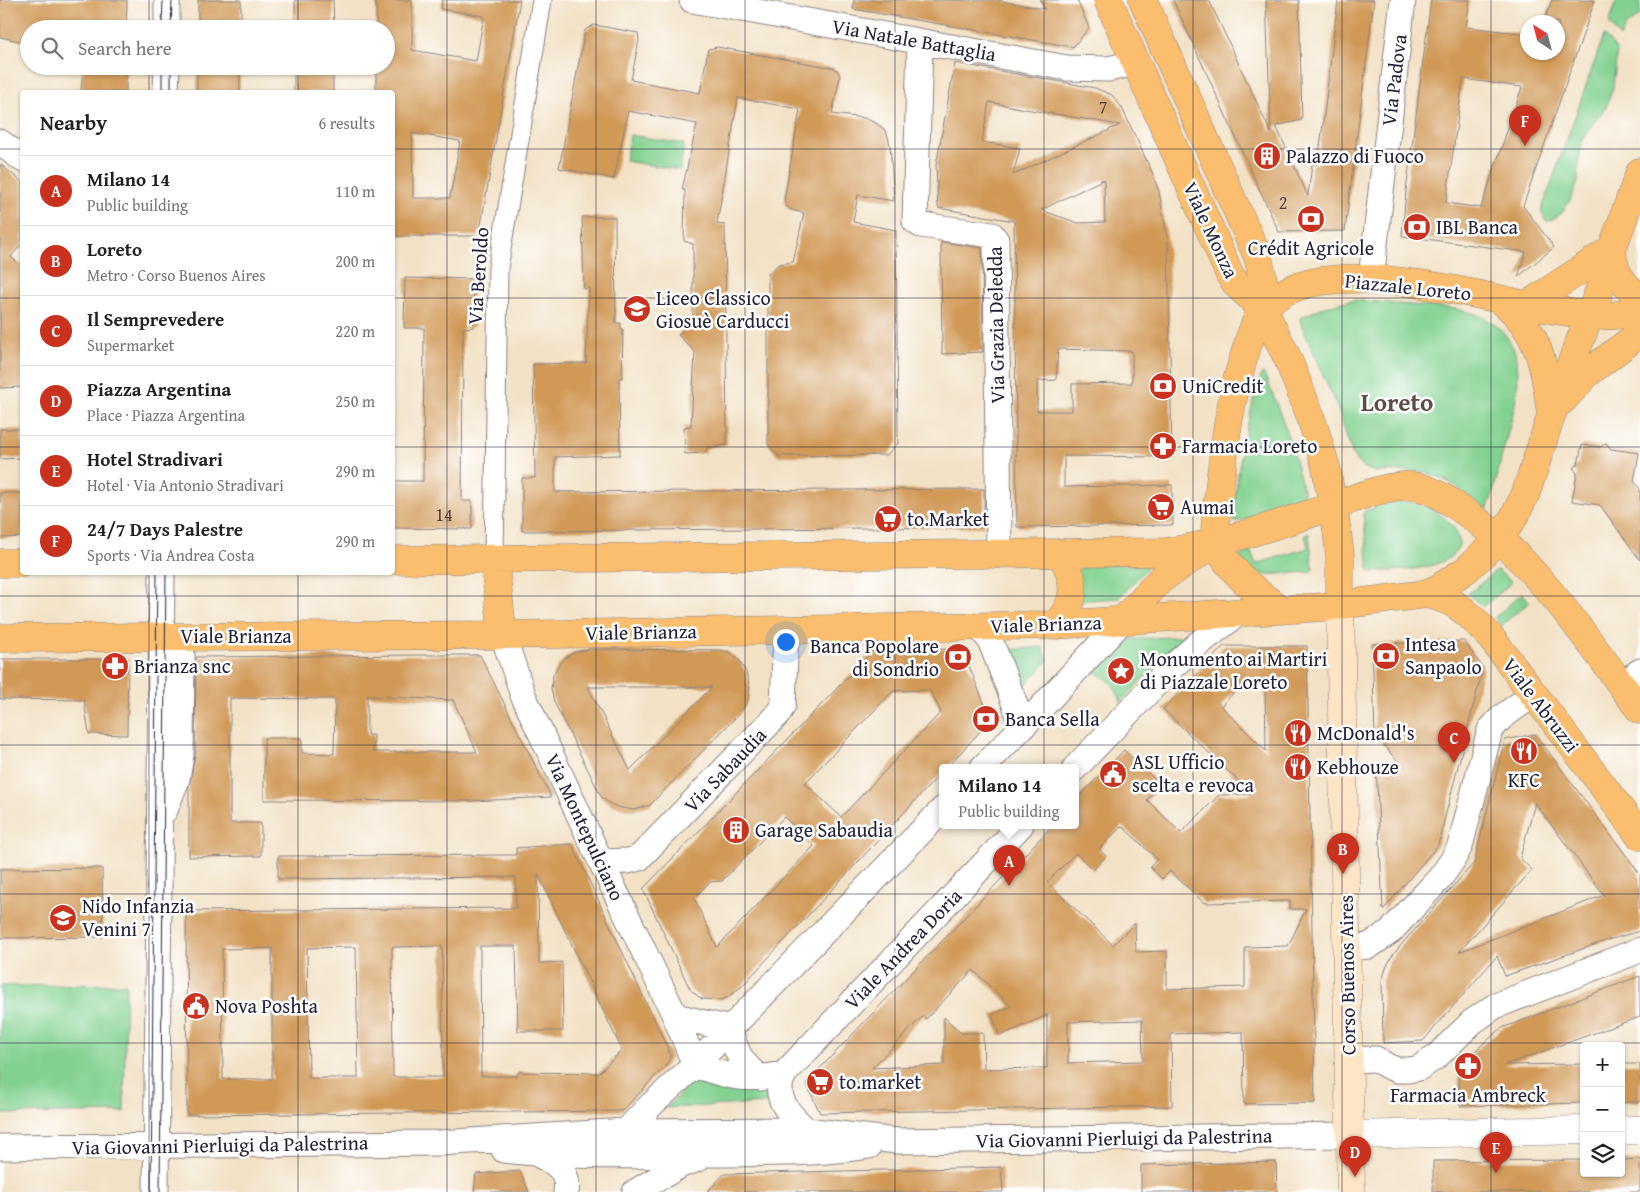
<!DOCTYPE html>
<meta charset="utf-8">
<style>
body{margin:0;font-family:"Gentium Book Plus",serif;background:#f2f2f2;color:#222}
.controls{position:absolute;right:15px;bottom:15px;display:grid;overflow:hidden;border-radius:5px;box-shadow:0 1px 4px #0004}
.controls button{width:45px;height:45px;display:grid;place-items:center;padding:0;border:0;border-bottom:1px solid #e0e0e0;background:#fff;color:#222;font:25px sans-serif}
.compass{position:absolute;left:1520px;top:15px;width:45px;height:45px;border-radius:50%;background:#fff;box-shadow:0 1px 4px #0004;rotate:324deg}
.you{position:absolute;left:785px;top:641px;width:18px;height:18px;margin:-12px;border:4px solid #fff;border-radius:50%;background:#1a73e8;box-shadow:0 0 0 8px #1a73e833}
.badge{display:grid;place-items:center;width:32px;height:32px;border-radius:50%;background:#c8321e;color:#fff;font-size:16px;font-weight:700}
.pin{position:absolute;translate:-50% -41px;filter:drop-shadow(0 1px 2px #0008)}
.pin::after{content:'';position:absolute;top:26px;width:18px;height:15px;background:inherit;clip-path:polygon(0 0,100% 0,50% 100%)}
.popup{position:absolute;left:939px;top:764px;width:140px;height:65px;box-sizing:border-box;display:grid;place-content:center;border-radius:5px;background:#fff;filter:drop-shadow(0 1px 4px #0005);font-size:16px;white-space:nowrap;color:#767676}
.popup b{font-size:19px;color:#222}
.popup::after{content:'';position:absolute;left:50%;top:100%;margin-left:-10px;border:10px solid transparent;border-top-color:#fff}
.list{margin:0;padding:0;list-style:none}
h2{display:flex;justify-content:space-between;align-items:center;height:65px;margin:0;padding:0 20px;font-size:21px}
h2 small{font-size:16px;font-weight:400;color:#767676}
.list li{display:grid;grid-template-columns:32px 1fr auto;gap:15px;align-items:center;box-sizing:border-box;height:70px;padding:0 20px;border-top:1px solid #e0e0e0}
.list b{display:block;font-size:19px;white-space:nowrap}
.list p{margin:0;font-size:16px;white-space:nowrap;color:#767676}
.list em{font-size:16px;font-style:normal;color:#767676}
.icon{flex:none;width:28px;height:28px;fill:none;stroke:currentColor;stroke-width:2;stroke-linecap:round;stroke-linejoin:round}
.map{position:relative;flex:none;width:1640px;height:1192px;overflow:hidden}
.search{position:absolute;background:#fff;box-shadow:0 1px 4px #0004;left:20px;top:20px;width:375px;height:55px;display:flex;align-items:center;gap:12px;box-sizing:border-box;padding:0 18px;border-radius:28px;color:#767676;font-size:19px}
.panel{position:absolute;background:#fff;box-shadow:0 1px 4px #0004;left:20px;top:90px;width:375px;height:485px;border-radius:5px}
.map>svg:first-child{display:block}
.green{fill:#83d190;stroke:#527a66}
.building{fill:#d09957;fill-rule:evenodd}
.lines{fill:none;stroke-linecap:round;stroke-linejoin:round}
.pedestrian-casing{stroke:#8a8280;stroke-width:21}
.minor-casing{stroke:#8a8280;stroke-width:27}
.tertiary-casing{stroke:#8a8280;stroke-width:29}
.secondary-casing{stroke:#8a8280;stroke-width:29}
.primary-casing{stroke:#8a8280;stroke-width:29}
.pedestrian{stroke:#fff;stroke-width:19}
.minor{stroke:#fff;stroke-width:25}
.tertiary{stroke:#fff;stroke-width:28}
.secondary{stroke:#fde5c5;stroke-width:28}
.primary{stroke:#fbbe6e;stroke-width:28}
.tram{stroke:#22223b;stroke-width:1}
.grid{fill:none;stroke:#22223b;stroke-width:1;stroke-opacity:0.55}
.labels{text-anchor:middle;stroke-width:5;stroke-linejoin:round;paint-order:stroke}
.number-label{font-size:18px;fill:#4e4042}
.street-label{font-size:20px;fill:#22223b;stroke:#fff}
.poi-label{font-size:20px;fill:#22223b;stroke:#fff;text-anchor:start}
.district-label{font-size:25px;font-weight:bold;fill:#5f4c45;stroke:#fff}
</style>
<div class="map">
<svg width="1640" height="1192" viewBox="0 0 1640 1192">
<rect width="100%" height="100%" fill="#fff"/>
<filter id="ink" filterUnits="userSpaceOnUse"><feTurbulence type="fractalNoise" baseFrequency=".02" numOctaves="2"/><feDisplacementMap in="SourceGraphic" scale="10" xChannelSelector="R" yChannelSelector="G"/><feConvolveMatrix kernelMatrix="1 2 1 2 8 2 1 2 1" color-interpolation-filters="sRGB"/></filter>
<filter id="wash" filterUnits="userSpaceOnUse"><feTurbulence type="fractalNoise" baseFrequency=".0096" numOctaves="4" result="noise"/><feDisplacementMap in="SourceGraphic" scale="20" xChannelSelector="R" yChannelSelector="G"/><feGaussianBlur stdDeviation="1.12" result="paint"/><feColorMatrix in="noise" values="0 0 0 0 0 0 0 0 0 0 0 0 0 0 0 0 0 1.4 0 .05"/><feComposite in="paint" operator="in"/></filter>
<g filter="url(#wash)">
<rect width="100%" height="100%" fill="#f2e1c5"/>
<path class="green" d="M1617,0H1640V15L1625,27L1620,38L1609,23Z
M1604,35L1617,51L1613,88L1606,107L1593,123L1582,142L1579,159L1578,181L1571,199L1561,214L1547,222L1541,212Z
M630,135L684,144L680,170L625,161Z
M1354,300C1376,302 1399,304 1422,306C1441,307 1460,308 1478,315C1538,340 1516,403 1503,451C1498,471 1495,491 1487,510H1484L1454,485L1437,476L1420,471L1376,472L1365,468L1357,462L1352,453L1339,412L1300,321V318C1318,308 1334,303 1354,300Z
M1262,373L1264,374C1282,413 1294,453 1304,495L1302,501L1295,504L1235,522L1233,519C1237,469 1246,421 1262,373Z
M1393,502C1404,502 1416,502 1427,507C1445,514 1475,541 1449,558C1427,571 1398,570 1373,572L1369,570L1363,513L1365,511Z
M1309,533L1313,569L1310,572L1261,575L1247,567L1240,556L1251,551L1256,564L1308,548L1305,535Z
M1076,564L1146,565L1147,568L1119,598L1077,601Z
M1497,570L1512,582L1483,607L1468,594Z
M1522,593L1530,602L1513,615L1502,626L1494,618Z
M1186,636L1121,702C1114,683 1108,677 1089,670L1116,640Z
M1042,647L1048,660L1023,688L1007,650Z
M126,984L124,1112L0,1114V986Z
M701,1073L738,1088L768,1090V1103L666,1108Z"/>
<g id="blocks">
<path class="building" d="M0,0H127L126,29H29V43L0,37Z
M198,0H241V29H198Z
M295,0H333L334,29H295Z
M376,0H412V50L476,61L484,16L441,9L442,0H520L479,236H392V92H376V66H386V29H376ZM412,133L460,141L450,198H413Z
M854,0H997L1045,9L1040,0H1077L1089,28L1073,47L853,9Z
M1173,0H1209L1271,133L1266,0H1299L1302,120L1276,126L1308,196L1312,164H1318L1338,0H1374L1345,231L1279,232Z
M1431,0H1470L1466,27L1528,34V52H1558V22H1544L1552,0H1595L1523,206L1554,247L1518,277L1526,252L1402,236L1406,191ZM1463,79L1522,87L1481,208L1446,203Z
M594,25L638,33L639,40L631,80L700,93L708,49L717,47L834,68L838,71L840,76L832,114L864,118L876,123L884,129L888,136L890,146L894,201L858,195L853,222L896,230L898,443L887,455L778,456L768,444V274L779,264L793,262L804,213L791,210L786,206L784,201L800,109L738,98L717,224L725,225L727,445L707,448L705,453L685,454L684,427L691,426L695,352L678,335L693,319V244L684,241L685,190H682L697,124L628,111L614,179L559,168L585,30Z
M955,63L1095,88L1112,95L1122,108L1152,172L1159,192L1168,242L1172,457L1064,456V487L1172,485L1173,525L1017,527L1014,221L938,208L936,165ZM989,102L1025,109L1120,125L1013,175L1020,148L982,142ZM1104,179L1105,222L1078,223L1041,210ZM1058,349L1132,351V383L1072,384V411H1037V381L1056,380Z
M83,66H126V92H81Z
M197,66H240V92H197Z
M294,66H333V92H294Z
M0,164L22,182V243L11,257L22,266V387L0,388Z
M582,217H615L616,323H621V329H623L622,378H619L620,455L555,457V492L984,489V527L522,531V478H535L533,364L586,363L589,288L584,289Z
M941,242L982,248L983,352L942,354Z
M405,278L473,279L474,327L463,328L462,501H472V529L392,528V481H423L424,328H404Z
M0,429H22V458L0,459Z
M1606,443L1611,449L1639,453L1634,481L1640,489V560L1600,505L1572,501L1577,473L1573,468L1578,464L1582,445L1601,447Z
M0,493H22V537L0,538Z
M1464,641L1483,668L1438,845L1383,910L1376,764L1399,763L1375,735L1372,644Z
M1224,646H1307L1315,1103L1244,1104L1243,1032L1171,1034L1172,1106L820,1113L806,1083L1053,825H1075V801L1124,750L1161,785L1147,800L1181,833L1219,795L1252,794L1163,709ZM1265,685L1266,751L1221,706L1239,687ZM1122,826L1157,859L1150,867L1162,879L1170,871L1204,903L1290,901V909H1306L1288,946L1245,947V987L1167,989V951L1136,952L1135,923L1113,945L1047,882L1076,853L1093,870L1106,856L1099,849ZM973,970L1011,1006L992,1015L1000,1036L1047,1015V1068L984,1069L983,1033H961L944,1017V1065L872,1068L923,1016L926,1019ZM1142,1020L1143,1061L1068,1063V1022Z
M589,649L720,650L729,652L739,660L746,672L750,687L748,700L741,712L650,805L634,810L622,808L612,805L602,798L554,702L551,688L553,675L558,666L566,657L575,652ZM588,687H712L630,770Z
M962,649L991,720L947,767H943V771L741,987L728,997L721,1000L702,999L695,994L690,989L643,889L874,650ZM930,690L941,712L841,817L805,783L893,691ZM784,817L814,846L717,947L694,898L710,882L722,881Z
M425,655H480L551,797L472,801L264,800V738H302V753L334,754L335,699L230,698V823H261V856L189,857V787L195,755L196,657ZM367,696L453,700L477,752H373L374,735H367Z
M0,659H128L127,735L89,734L84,700L0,699Z
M1535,734L1640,874V931L1611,939L1505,976L1497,956L1423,1041L1383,1043L1382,981L1386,968L1391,958L1400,946L1474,863L1505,740ZM1535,803L1604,895L1459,952L1532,870L1520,858Z
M572,844L671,1056L666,1065L622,1111L187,1115L186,911L516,908V877L278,879V856L516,855V848ZM538,874L622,1050L599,1073L518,1072L517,1076H481L480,946H516L518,1031H563L562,962L539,963ZM442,946L443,1077H393L392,947ZM356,947L358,1078H309L307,948ZM272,948V1079H223L222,949Z
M102,868L103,937L0,938V869Z
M1640,976V1017L1504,1065L1584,1064V1103L1460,1106L1458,1065L1502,1028Z
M1621,1064H1640V1102H1621Z
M1640,1159V1192H1433V1161L1584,1160V1173H1621V1160Z
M1276,1162L1277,1192H1141V1165Z
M1001,1167L1003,1192H707L724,1174Z
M520,1171L529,1192H474L476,1174Z"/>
</g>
</g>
<g filter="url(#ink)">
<use href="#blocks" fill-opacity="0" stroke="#8a8280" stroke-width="1"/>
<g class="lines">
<g class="pedestrian-casing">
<path id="pedestrian" d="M494,559L498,268L542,0"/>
</g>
<g class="minor-casing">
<path id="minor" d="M692,0L1067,68L1108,69L1136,63
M167,29V0
M920,42L915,221L921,225L992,235L996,240L999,555
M166,92L167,66
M0,142L22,159
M1371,279L1403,0
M979,627L990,640L1016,707L1020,729
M503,635L523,695L601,862L675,1016L695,1065
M161,637L182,654L181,755L177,779L165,810
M1622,685L1640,671
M983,767L1039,710L1122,621
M1075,768L1172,667L1198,644L1240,612
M601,862L628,861L639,858L778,714L783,705L786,630
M1346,948L1369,946L1391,931L1440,878L1452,861L1460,846L1490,730L1502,717L1534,694
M675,1016L730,1029
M730,1029C736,1053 741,1063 760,1078
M1348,1060L1376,1059L1387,1066L1397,1070H1408L1419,1068L1436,1057L1472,1022L1495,1006L1640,950
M695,1065C731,1078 746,1081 784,1074
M806,1130C790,1115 771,1097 784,1074L1021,825
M626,1131L652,1104L695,1065L943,809
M0,1147L440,1143L626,1131L806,1130L897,1141L1350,1135
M504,1150C573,1158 641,1156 709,1154C763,1153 816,1155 869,1146
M537,1154C554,1162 570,1170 566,1192
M156,1192L162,572
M635,1192L681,1165L698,1159"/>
</g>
<g class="tertiary-casing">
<path id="tertiary" d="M1621,1130H1640
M1350,1135L1584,1130"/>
</g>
<g class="secondary-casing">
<path id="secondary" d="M1340,605L1351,1192"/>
</g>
<g class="primary-casing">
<path id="primary" d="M1108,0L1230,275L1237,285L1263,309L1287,357L1310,415L1326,467L1337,531L1340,556V605
M1143,0L1258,257L1263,280V309
M1612,249C1613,270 1621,285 1640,296
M1500,300C1539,328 1546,370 1551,415
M1527,305L1612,249
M1562,401L1588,373L1640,333
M494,559L503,635
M392,560L1166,552C1221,544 1274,526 1327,508C1352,500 1376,488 1403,486C1422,484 1440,495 1455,505C1533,556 1585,637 1640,710
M0,563H22
M1426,594C1441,597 1453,601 1464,611C1490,632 1508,661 1528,687C1566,736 1603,786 1640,836
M1280,609C1258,594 1238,578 1223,556C1220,552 1216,547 1215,543C1213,535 1218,501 1219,491C1225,441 1230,398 1246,350C1250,338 1254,323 1261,312C1306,248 1469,294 1533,306C1569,312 1605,323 1640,309
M1122,621L1161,579L1203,551
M1054,625C1079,605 1076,577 1060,553
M0,638L503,635L1054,625L1323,607L1426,594L1439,588L1467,569L1499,539L1514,517L1526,493L1551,416L1599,291L1612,249L1640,172"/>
</g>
<use href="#pedestrian" class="pedestrian"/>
<use href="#minor" class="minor"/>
<use href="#tertiary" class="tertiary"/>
<use href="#secondary" class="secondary"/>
<use href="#primary" class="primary"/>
<path class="tram" d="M162,29L163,0
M171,29L172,0
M162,92V66
M171,92V66
M151,1192L157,572
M160,1192L166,572"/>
</g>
</g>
<path class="grid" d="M149,0V29M298,0V29M447,0V1192M596,0V1192M745,0V1192M895,0V1192M1044,0V1192M1193,0V1192M1342,0V1192M1491,0V1192M149,66V92M298,66V92M0,149H22M392,149H1640M0,298H22M392,298H1640M0,447H22M392,447H1640M149,572V1192M298,572V1192M0,596H1640M0,745H1640M0,894H1640M0,1043H1640"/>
<defs>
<g id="building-disc" transform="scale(1.4375)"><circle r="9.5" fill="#c8321e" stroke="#fff"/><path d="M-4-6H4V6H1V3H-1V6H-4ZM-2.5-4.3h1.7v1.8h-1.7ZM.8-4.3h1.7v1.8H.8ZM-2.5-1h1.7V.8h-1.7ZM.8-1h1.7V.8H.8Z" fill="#fff"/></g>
<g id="bank-disc" transform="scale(1.4375)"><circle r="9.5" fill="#c8321e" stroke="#fff"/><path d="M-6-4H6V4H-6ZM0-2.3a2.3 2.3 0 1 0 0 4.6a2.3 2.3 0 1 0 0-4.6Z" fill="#fff"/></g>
<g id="school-disc" transform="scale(1.4375)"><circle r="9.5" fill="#c8321e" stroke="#fff"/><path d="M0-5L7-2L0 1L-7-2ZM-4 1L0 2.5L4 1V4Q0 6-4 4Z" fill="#fff"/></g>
<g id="pharmacy-disc" transform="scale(1.4375)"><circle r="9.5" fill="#c8321e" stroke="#fff"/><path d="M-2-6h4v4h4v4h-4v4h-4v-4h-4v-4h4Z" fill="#fff"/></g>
<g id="supermarket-disc" transform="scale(1.4375)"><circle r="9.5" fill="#c8321e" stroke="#fff"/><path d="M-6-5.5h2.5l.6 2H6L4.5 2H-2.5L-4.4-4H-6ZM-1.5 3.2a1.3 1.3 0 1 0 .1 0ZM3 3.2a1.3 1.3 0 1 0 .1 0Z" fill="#fff"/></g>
<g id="sight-disc" transform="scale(1.4375)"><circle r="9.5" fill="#c8321e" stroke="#fff"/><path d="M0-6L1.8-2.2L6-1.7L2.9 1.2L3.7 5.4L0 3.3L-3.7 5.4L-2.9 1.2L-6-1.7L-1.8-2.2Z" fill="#fff"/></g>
<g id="restaurant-disc" transform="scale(1.4375)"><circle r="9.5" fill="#c8321e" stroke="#fff"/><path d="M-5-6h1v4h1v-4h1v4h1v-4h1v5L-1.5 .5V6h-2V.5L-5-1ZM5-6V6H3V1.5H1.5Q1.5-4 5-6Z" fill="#fff"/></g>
<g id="civic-disc" transform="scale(1.4375)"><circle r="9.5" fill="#c8321e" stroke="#fff"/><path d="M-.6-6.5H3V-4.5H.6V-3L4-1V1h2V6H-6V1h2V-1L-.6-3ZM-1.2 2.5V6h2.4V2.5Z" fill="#fff"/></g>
</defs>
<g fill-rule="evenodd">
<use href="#building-disc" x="1267" y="156"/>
<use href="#bank-disc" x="1311" y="219"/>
<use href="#bank-disc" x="1417" y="227"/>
<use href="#school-disc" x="637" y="309"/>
<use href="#bank-disc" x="1163" y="386"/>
<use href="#pharmacy-disc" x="1163" y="446"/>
<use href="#supermarket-disc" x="1161" y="507"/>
<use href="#supermarket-disc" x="888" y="519"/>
<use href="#bank-disc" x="1386" y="656"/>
<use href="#bank-disc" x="958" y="657"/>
<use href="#pharmacy-disc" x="115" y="666"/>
<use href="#sight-disc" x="1121" y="671"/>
<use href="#bank-disc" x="986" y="719"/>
<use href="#restaurant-disc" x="1298" y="733"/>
<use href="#restaurant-disc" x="1524" y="751"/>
<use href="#restaurant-disc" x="1298" y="767"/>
<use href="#civic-disc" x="1113" y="774"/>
<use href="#building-disc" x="736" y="830"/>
<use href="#school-disc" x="63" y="918"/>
<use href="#civic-disc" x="196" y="1006"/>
<use href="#pharmacy-disc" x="1468" y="1066"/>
<use href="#supermarket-disc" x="820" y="1082"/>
</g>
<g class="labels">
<g class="number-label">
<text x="1103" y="113">7</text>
<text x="1283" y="209">2</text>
<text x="444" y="521">14</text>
</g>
<g class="street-label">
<text transform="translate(914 40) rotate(10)" y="7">Via Natale Battaglia</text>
<text transform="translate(1394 80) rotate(-83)" y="7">Via Padova</text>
<text transform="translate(1211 230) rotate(65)" y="7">Viale Monza</text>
<text transform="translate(478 276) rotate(-86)" y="7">Via Beroldo</text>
<text transform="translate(1408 287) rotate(6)" y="7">Piazzale Loreto</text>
<text transform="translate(996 325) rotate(-91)" y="7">Via Grazia Deledda</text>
<text transform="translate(1046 624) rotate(-2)" y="7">Viale Brianza</text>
<text transform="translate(641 632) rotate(-1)" y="7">Viale Brianza</text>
<text x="236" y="643">Viale Brianza</text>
<text transform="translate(1541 705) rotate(53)" y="7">Viale Abruzzi</text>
<text transform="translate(725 770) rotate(-46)" y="7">Via Sabaudia</text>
<text transform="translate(585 827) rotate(65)" y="7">Via Montepulciano</text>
<text transform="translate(903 949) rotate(-46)" y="7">Viale Andrea Doria</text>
<text transform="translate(1347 975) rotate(-91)" y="7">Corso Buenos Aires</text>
<text transform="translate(1124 1138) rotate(-1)" y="7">Via Giovanni Pierluigi da Palestrina</text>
<text transform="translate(220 1145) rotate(-1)" y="7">Via Giovanni Pierluigi da Palestrina</text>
</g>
<g class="poi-label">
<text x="1286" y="163">Palazzo di Fuoco</text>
<text x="1436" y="234">IBL Banca</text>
<text x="1311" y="255" text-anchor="middle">Crédit Agricole</text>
<text x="656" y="305">Liceo Classico<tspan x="656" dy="23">Giosuè Carducci</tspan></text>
<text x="1182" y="393">UniCredit</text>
<text x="1182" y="453">Farmacia Loreto</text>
<text x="1180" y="514">Aumai</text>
<text x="907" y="526">to.Market</text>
<text x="1405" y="651">Intesa<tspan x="1405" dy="23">Sanpaolo</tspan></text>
<text x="939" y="653" text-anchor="end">Banca Popolare<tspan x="939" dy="23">di Sondrio</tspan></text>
<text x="1140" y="666">Monumento ai Martiri<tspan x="1140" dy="23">di Piazzale Loreto</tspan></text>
<text x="134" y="673">Brianza snc</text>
<text x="1005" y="726">Banca Sella</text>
<text x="1317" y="740">McDonald's</text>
<text x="1132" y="769">ASL Ufficio<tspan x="1132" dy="23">scelta e revoca</tspan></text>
<text x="1317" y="774">Kebhouze</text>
<text x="1524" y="787" text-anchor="middle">KFC</text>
<text x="755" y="837">Garage Sabaudia</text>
<text x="82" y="913">Nido Infanzia<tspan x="82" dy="23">Venini 7</tspan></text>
<text x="215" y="1013">Nova Poshta</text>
<text x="839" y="1089">to.market</text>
<text x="1468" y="1102" text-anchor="middle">Farmacia Ambreck</text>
</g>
<g class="district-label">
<text x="1397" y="411">Loreto</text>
</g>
</g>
</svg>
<div class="controls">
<button>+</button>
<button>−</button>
<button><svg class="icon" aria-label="layers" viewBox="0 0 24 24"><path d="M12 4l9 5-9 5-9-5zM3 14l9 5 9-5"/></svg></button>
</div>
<svg class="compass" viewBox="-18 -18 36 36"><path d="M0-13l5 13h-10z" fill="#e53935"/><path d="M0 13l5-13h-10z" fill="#767676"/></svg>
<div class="you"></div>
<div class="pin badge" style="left:1009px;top:886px">A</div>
<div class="popup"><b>Milano 14</b>Public building</div>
<div class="pin badge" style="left:1343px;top:874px">B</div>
<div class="pin badge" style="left:1454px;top:763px">C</div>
<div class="pin badge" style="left:1355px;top:1177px">D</div>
<div class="pin badge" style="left:1496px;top:1173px">E</div>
<div class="pin badge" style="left:1525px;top:146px">F</div>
<div class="search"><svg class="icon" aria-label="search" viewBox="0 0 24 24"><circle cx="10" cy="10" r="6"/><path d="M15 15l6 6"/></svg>Search here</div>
<section class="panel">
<h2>Nearby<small>6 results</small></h2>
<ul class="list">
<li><span class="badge">A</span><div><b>Milano 14</b><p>Public building</p></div><em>110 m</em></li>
<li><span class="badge">B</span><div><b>Loreto</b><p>Metro · Corso Buenos Aires</p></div><em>200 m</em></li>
<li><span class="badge">C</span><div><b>Il Semprevedere</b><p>Supermarket</p></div><em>220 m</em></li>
<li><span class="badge">D</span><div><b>Piazza Argentina</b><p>Place · Piazza Argentina</p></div><em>250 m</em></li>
<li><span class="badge">E</span><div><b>Hotel Stradivari</b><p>Hotel · Via Antonio Stradivari</p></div><em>290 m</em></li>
<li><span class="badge">F</span><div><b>24/7 Days Palestre</b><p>Sports · Via Andrea Costa</p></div><em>290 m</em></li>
</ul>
</section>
</div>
